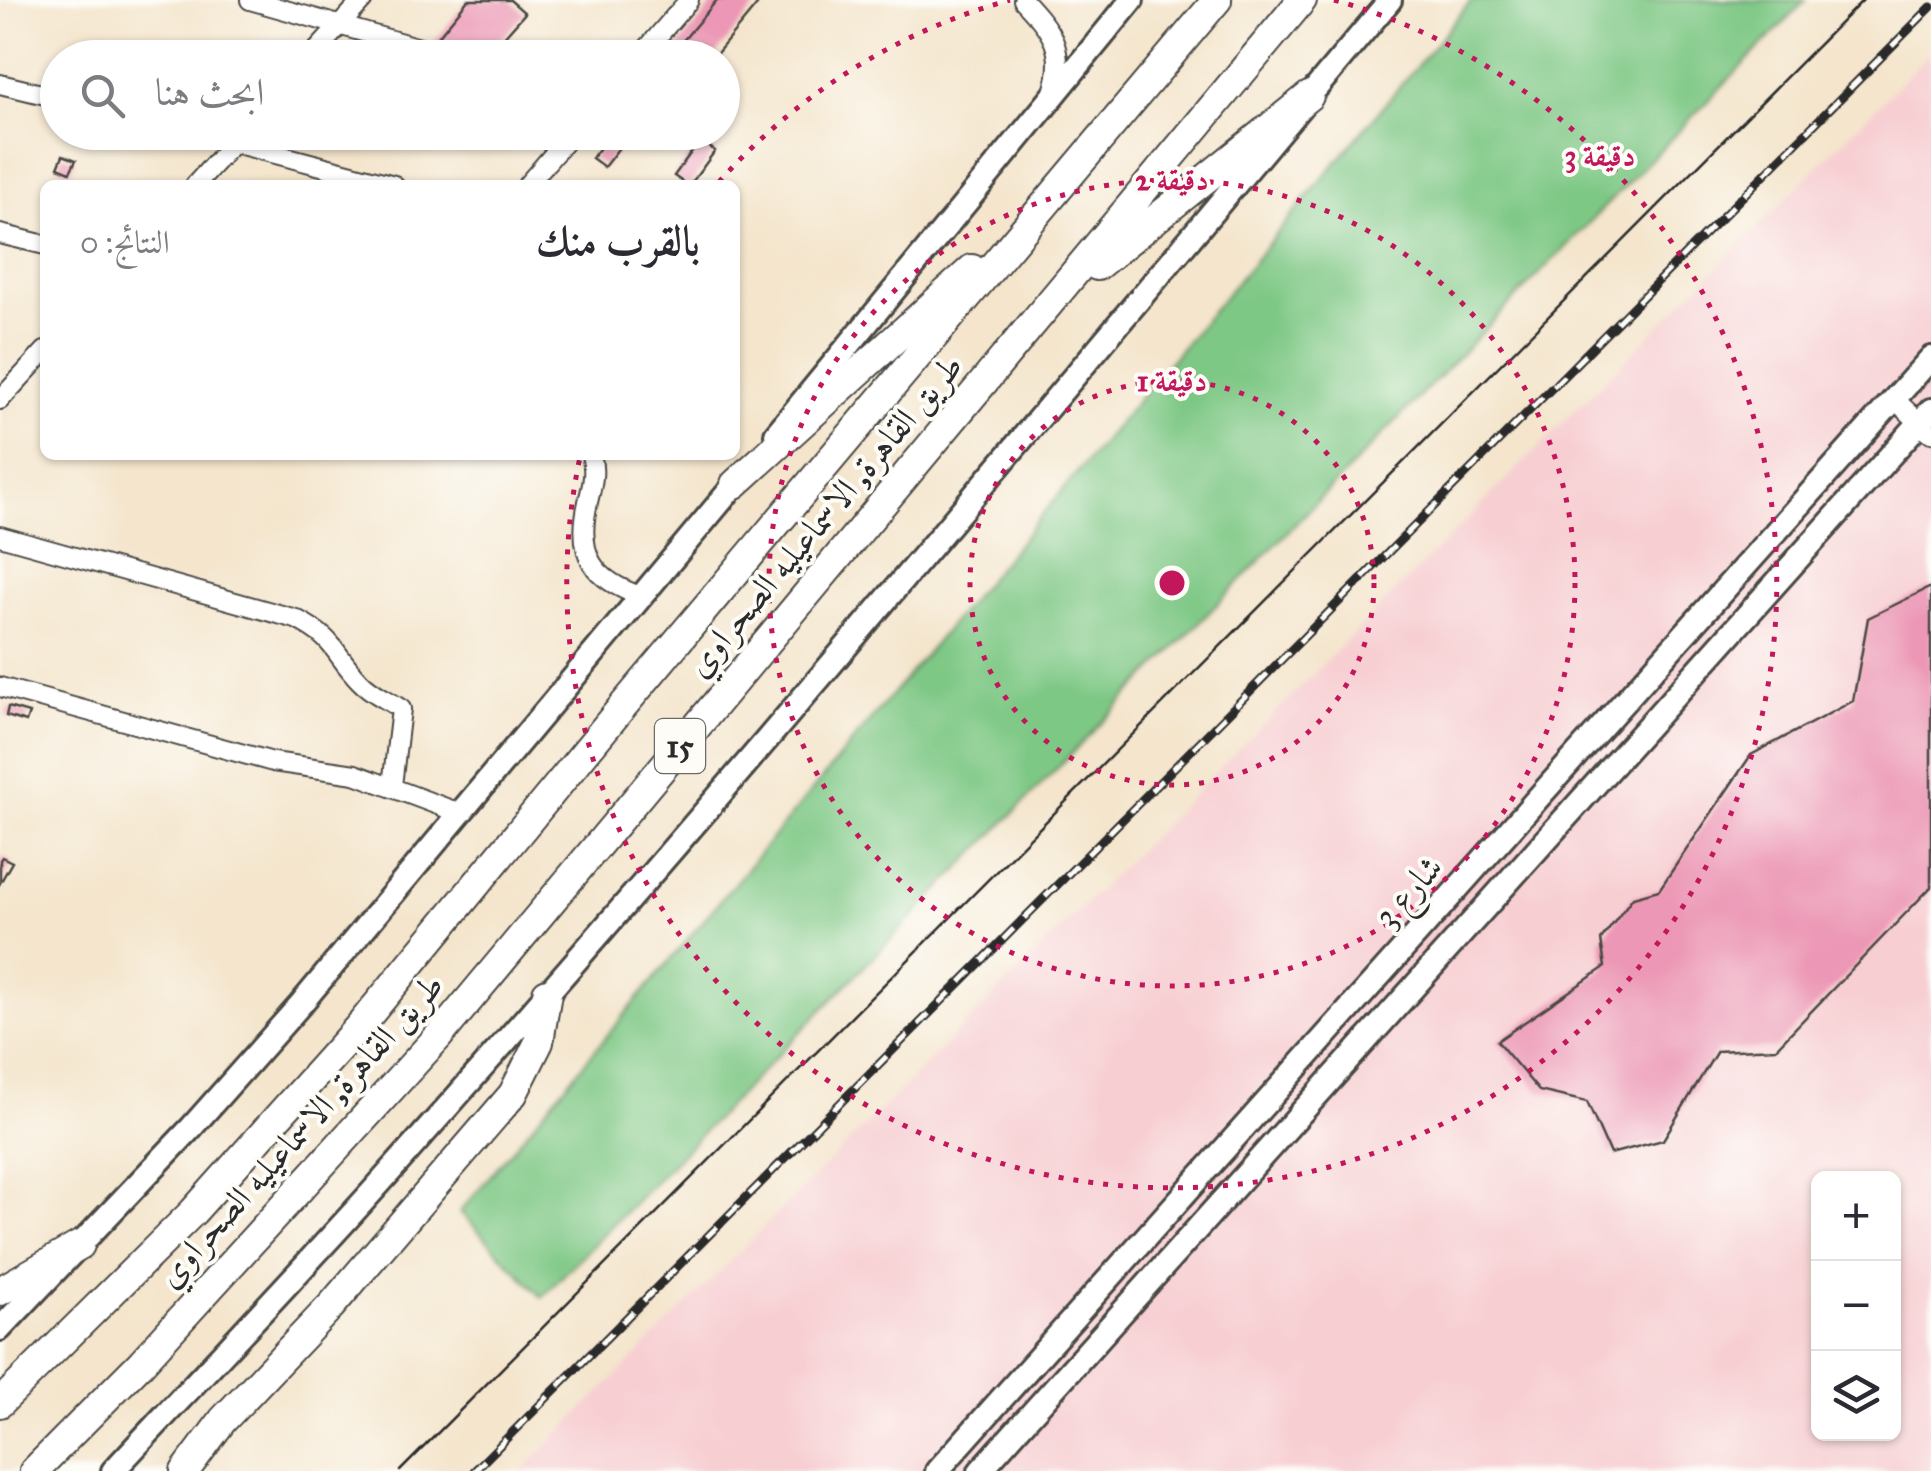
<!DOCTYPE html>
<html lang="ar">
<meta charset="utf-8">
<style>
body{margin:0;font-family:"IM FELL Great Primer",Amiri,serif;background:#f7f7f7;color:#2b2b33;direction:rtl}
.controls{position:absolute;right:30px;bottom:30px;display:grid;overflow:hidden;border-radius:15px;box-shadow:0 2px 8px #0004}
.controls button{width:90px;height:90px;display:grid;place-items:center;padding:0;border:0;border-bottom:2px solid #e1e1e2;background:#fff;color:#2b2b33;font:50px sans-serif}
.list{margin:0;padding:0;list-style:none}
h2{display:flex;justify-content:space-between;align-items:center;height:130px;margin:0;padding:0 40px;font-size:42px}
h2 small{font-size:32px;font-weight:400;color:#7c7c81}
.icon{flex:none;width:55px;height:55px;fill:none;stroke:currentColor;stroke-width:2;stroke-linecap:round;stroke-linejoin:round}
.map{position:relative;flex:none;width:1931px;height:1471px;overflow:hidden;direction:ltr}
.search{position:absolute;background:#fff;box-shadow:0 2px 8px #0004;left:40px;top:40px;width:700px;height:110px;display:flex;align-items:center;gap:25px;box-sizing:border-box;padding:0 35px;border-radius:55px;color:#7c7c81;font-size:38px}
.panel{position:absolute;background:#fff;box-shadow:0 2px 8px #0004;left:40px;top:180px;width:700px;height:280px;border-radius:15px;direction:rtl}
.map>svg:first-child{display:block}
.built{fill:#f7cfd3;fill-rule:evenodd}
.green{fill:#7ec885;stroke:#547a58;stroke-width:2.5}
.building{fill:#ec97b5}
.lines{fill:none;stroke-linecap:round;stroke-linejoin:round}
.minor-casing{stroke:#494743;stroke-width:22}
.major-casing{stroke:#494743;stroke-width:28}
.highway-casing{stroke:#494743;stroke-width:32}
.minor{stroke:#fff;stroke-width:18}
.major{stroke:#fff;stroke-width:22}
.highway{stroke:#fff;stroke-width:28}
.tram{stroke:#2b2b2b;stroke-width:2.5}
.rail-casing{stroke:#2b2b2b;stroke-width:9}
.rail{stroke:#fdfcf7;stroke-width:5;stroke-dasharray:15;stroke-linecap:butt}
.ring{fill:none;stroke:#c2185b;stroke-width:5;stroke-dasharray:5 10}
.labels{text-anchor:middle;stroke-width:8;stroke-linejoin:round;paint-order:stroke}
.shield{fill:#fdfcf7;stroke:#6a6a68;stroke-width:2.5}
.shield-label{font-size:32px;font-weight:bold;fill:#2b2b2b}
.street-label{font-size:35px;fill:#2b2b2b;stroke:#fdfcf7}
.centre{fill:#c2185b;stroke:#fdfcf7;stroke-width:5}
.ring-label{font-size:30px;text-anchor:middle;font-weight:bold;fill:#c2185b;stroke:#fdfcf7;stroke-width:8;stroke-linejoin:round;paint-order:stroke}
</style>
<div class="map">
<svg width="1931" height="1471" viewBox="0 0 1931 1471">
<rect width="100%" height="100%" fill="#fdfcf7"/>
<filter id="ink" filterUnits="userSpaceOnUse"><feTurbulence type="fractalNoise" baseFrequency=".01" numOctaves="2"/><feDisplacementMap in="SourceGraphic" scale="20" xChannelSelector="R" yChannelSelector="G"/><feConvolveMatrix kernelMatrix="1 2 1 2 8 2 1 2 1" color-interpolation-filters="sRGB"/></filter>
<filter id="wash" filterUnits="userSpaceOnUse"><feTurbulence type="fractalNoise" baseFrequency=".0048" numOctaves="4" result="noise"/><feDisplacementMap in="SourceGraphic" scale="40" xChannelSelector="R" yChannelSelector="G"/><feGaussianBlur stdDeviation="2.25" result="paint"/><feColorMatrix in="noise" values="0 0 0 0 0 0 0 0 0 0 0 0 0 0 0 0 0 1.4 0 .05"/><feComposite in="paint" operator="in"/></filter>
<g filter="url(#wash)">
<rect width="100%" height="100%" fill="#f4e5cc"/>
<path class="built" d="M1931,52V1471H522ZM1818,1178H1894V1434H1818Z"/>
<path class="green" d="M1472,0H1806L542,1297L460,1212Z"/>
<g id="blocks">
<path class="building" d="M468,0H510L525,13L487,56L433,43Z
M717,0H761L713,58H675L671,55Z
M609,136L621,145L604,167L592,158Z
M700,140L715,151L690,185H687L674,176Z
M63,155L76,160L70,172L58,167Z
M1931,587V887L1776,1048L1717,1051L1663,1140L1610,1154L1587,1102L1539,1091L1497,1041L1605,967L1601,940L1633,897L1659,890L1751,755L1853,701L1868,618Z
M8,707L29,713L26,722L6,716Z
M2,857L12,862L0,883V860Z"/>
</g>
</g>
<g filter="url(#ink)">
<use href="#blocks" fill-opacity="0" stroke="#494743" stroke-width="2.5"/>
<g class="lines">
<g class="minor-casing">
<path id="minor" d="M250,0L455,58
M1023,0C1051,30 1067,50 1053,92
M310,58L363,0
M639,58L689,0
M0,84L58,98
M192,132L394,185
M195,185L243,132
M527,185L573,132
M0,234L45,245
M1894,399L1931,433
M0,400L45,351
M591,455C596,471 592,486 588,502C576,555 592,580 643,597
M0,536L296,619C337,640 332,652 360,681C371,693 388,700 401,709L392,786
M0,687L273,762L355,774L462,814"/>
</g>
<g class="major-casing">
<path id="major" d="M776,434L1132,0
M0,1329L191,1128L300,1005L746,471
M113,1471C202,1375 292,1281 379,1184C725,797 1057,397 1390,0
M937,1471L1931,358
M980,1471L1931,410"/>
</g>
<g class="highway-casing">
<path id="highway" d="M1097,266L1309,96
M735,484L972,269
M0,1291L80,1245
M0,1403L193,1212L363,1022L623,706L1217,0
M34,1471L141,1363L438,1037L1302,0
M185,1471L223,1420L331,1306L513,1094L539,1042L547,993"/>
</g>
<use href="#minor" class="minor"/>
<use href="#major" class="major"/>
<use href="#highway" class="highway"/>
<path class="tram" d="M400,1471L1863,0"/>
<g class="rail-casing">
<path id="rail" d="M474,1471L1931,7"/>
</g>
<use href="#rail" class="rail"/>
</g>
</g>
<g class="ring">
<circle cx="1172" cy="583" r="202"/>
<circle cx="1172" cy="583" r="403"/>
<path d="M719 182A605 605 0 0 1 1010 0M1334 0A605 605 0 1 1 580 457"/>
</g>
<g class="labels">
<rect class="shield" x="655" y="719" width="50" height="54" rx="8"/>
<g class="shield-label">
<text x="680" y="757">15</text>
</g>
<g class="street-label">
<text transform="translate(824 515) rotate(-50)" y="12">طريق القاهرة, الاسماعيليه الصحراوي</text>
<text transform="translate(1408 891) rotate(-48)" y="12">شارع 3</text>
<text transform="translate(300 1130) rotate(-48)" y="12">طريق القاهرة, الاسماعيليه الصحراوي</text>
</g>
</g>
<circle cx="1172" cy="583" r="15" class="centre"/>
<g class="ring-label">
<text x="1600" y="166">3 دقيقة</text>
<text x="1172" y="190">2 دقيقة</text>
<text x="1172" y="391">1 دقيقة</text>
</g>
</svg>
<div class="controls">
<button>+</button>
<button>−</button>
<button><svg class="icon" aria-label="layers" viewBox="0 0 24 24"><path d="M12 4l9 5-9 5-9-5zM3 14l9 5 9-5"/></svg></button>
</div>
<div class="search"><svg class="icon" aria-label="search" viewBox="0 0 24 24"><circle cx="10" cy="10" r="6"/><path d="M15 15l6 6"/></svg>ابحث هنا</div>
<section class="panel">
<h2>بالقرب منك<small>النتائج: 0</small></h2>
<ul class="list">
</ul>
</section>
</div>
